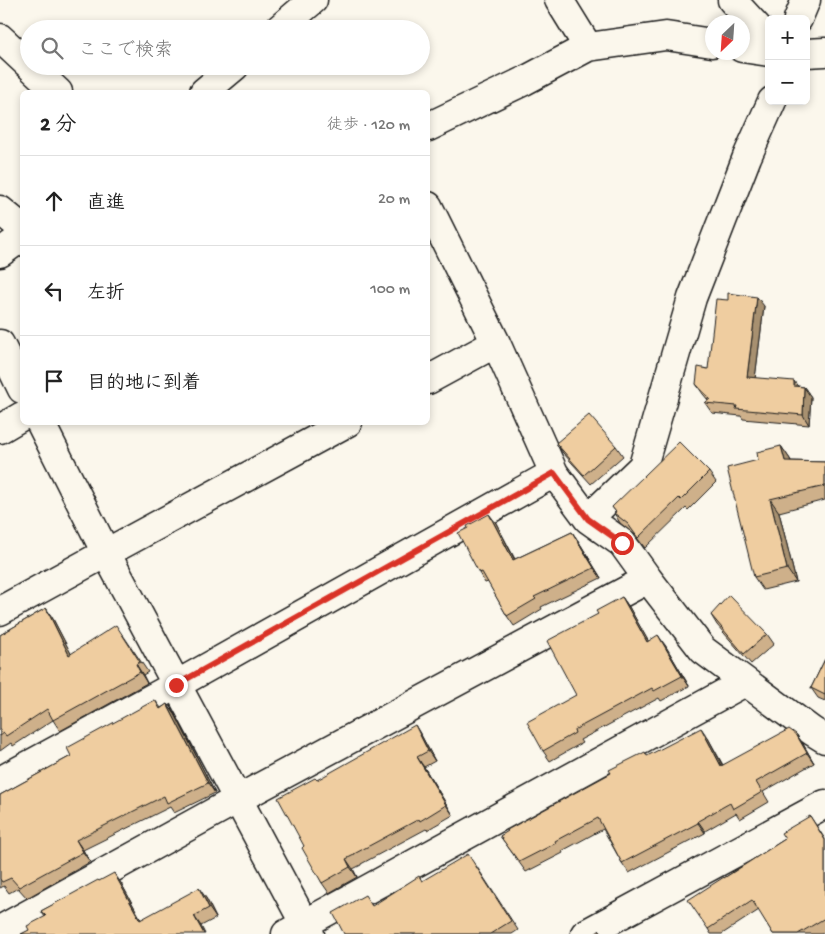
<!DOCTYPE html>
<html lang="ja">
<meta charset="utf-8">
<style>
body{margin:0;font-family:"Gochi Hand","Klee One",sans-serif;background:#f6f6f6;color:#222}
.controls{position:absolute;right:15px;top:15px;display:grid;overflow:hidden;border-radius:8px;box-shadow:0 2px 8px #0003}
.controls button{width:45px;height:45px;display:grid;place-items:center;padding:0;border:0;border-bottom:1px solid #e0e0e0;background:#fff;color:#222;font:25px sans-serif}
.compass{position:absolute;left:705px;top:15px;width:45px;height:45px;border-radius:50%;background:#fff;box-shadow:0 2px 8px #0003;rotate:205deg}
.stop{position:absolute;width:15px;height:15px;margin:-11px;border:4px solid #d93025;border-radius:50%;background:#fff}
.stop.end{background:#d93025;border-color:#fff;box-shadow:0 1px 5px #0008}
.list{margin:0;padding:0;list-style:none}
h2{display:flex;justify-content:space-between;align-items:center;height:65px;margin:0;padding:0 20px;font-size:21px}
h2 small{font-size:16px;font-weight:400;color:#767676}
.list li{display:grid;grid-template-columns:32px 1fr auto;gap:15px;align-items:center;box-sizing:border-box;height:90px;padding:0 20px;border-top:1px solid #e0e0e0}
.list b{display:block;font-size:19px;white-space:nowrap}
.list em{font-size:16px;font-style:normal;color:#767676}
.icon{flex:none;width:28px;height:28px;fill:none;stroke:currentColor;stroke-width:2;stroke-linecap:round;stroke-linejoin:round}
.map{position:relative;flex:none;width:825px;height:934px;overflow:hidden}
.search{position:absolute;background:#fff;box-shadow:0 2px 8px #0003;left:20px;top:20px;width:410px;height:55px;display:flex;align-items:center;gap:12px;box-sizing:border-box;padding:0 18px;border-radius:28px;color:#767676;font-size:19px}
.panel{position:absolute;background:#fff;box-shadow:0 2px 8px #0003;left:20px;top:90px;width:410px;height:335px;border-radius:8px}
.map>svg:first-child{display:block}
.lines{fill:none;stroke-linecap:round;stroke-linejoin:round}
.minor-casing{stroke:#1c1c1c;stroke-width:31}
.minor{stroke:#fbf7ec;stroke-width:28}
.wall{fill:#ceb08a;stroke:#1c1c1c}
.shaded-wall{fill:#a79070;stroke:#1c1c1c}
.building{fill:#efcda0;stroke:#1c1c1c}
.route{stroke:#d93025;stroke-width:6}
</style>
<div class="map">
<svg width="825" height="934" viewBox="0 0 825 934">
<rect width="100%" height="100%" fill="#fbf7ec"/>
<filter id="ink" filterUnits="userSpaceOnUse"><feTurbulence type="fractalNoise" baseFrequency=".02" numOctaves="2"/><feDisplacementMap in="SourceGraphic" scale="10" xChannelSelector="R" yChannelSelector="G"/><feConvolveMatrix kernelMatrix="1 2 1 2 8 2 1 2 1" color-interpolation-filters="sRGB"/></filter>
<g filter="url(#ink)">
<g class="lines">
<g class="minor-casing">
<path id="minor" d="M559,0L588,47
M732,0L769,40
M798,19L806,0
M279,29L313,0
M0,38L29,65
M742,48L769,52
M806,53L825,52
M30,66L58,92
M204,92L235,66
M428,127L524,81L588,47L666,36L712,43
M428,206L496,343L554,473L588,519L622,543L648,579L703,650L812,731L825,739
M0,210L22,228
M0,253L22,237
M0,344L22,389
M428,380L496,343
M40,422L106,553L310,934
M0,429L22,416
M588,519L643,466L692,298L747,157L772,101
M0,611L106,553L348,422
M0,781L176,685L554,473
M0,930L238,799L648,579
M286,934L745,682
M585,934L825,804"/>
</g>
<use href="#minor" class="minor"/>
</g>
<path class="wall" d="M764,306L755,378L804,387L811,397L809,425L743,419L741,416L712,413L705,403L708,400L703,394L696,384L708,369Z
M556,443L616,446L623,456L591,484L563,453Z
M781,446L790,459L791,461L825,462V500L779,512L796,582L763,590L754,577L758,460Z
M709,472L716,482L688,510L686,508L645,548L634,534L620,523L614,513L616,512L612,507Z
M496,523L515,559L572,532L579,542L601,578L541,607L542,609L514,626L507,616L488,582L485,583L479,573Z
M622,597L629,607L648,641L665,645L689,686L661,701L659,698L580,740L582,743L550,761L543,751L576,695L598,614Z
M46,608L53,619L71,654L123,635L148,672L143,675L147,683L60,731L53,720L13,746L11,743L0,751V635Z
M711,615L767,634L774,644L751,664L717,625Z
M825,659V701L818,698L811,688Z
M155,700L161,708L167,704L175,714L215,793L174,813L170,807L83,850L90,862L27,898L18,888L9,893L4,886L0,888V795L71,756Z
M796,734L803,744L814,763L763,792L769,802L740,819L736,813L705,831V833L629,873L622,863L603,829L562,851L563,853L526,872L500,836L648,756L708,738L723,765Z
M421,735L435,761L424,767L453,815L427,830L426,829L361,864V865L353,869L357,877L329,893L322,883L304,846L317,780Z
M810,816L825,839V932L821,934H773L759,910L722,934H711L708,929L724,878L785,839Z
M475,864L518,930L512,934H344L373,906L422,881Z
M99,881L121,883L141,920L206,898L216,918L201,926L29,930L45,917L41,911Z"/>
<path class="shaded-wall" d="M757,297L764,306L754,387L747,377Z
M794,381L801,391L794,386Z
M804,387L811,397L809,425L803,415Z
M781,446L790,459L794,473L785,461Z
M770,499L779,512L796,582L787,569Z
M489,514L496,523L520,570L513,560Z
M572,532L579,542L601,578L594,568Z
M622,597L629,607L654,651L647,642Z
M46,608L53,619L77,665L69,655Z
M658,635L665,645L689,686L682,676Z
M136,664L143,675L147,683L140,672Z
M167,704L175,714L215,793L208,783Z
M415,725L421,735L435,761L428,751Z
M701,728L708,738L728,776L721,766Z
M796,734L803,744L814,763L807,753Z
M417,757L424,767L453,815L446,805Z
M698,821L705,831V833L698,823Z
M76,840L83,850L90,862L83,852Z
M346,859L353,869L357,877L350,867Z
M114,873L121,883L147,930L140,920Z
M199,888L206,898L216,918L209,908Z
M194,916L201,926L205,934H204Z"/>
<path class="building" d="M728,293L757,297L747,377L794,381V386L804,387L803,415L736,409L737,406L705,403L710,399L696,384L698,367L708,369L716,299L728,300Z
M589,415L616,446L584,475L556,443Z
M679,442L709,472L681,500L679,498L638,538L628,524L614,513L616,512L612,507Z
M781,446L785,461L825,462V486L770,499L787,569L754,577L727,468L758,460L757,452Z
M489,514L513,560L572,532L594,568L534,597L536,599L507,616L482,572L479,573L458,533L468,528L467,526Z
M729,595L767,634L744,654L711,615Z
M622,597L647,642L658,635L682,676L654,691L652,688L574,730L575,733L543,751L527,722L576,695L547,641L598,614L596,611Z
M46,608L69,655L116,625L140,662L136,664L140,672L53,720L47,709L6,736L4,733L0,736V635Z
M825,659V695L811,688Z
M155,700L160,709L167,704L208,783L167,803L164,796L76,840L83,852L19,887L11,878L2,882L0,879V795L71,756L67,748Z
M415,725L428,751L417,757L446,805L420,821L419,819L354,854V855L346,859L350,867L322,883L302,848L304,846L278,798L315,778L317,780Z
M701,728L721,766L789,729L796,734L807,753L756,782L762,792L733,809L730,803L698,821V823L622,863L598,818L555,841L556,843L519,862L500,836L508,831L507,830L611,773L609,770L645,752L647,756Z
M810,816L825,840V918L798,934H773L752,900L708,929L688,900L724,877V878L785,839L781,833Z
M468,854L511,921L490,934H344L333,913L365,895L372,906L419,876L422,881Z
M114,873L140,920L199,888L209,908L194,916L204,934H21L29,930L27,926L46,916L41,911L98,880L99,881Z
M600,930L603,934H595Z"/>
</g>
<g class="lines" filter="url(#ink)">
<path class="route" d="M176,685L554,473L588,519L622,543"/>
</g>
</svg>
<div class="controls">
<button>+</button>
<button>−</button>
</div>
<svg class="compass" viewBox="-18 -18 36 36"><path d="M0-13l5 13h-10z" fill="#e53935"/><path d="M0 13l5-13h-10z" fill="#767676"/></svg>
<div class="stop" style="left:622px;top:543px"></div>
<div class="stop end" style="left:176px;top:685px"></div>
<div class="search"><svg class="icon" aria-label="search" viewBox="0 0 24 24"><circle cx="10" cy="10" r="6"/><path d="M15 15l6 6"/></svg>ここで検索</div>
<section class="panel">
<h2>2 分<small>徒歩 · 120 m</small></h2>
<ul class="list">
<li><svg class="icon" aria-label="ahead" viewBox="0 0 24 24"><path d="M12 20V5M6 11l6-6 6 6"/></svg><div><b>直進</b></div><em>20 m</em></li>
<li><svg class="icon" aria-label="left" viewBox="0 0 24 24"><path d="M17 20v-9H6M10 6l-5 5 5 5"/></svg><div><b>左折</b></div><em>100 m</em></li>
<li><svg class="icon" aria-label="arrive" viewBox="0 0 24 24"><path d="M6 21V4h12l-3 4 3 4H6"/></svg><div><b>目的地に到着</b></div></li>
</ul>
</section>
</div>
